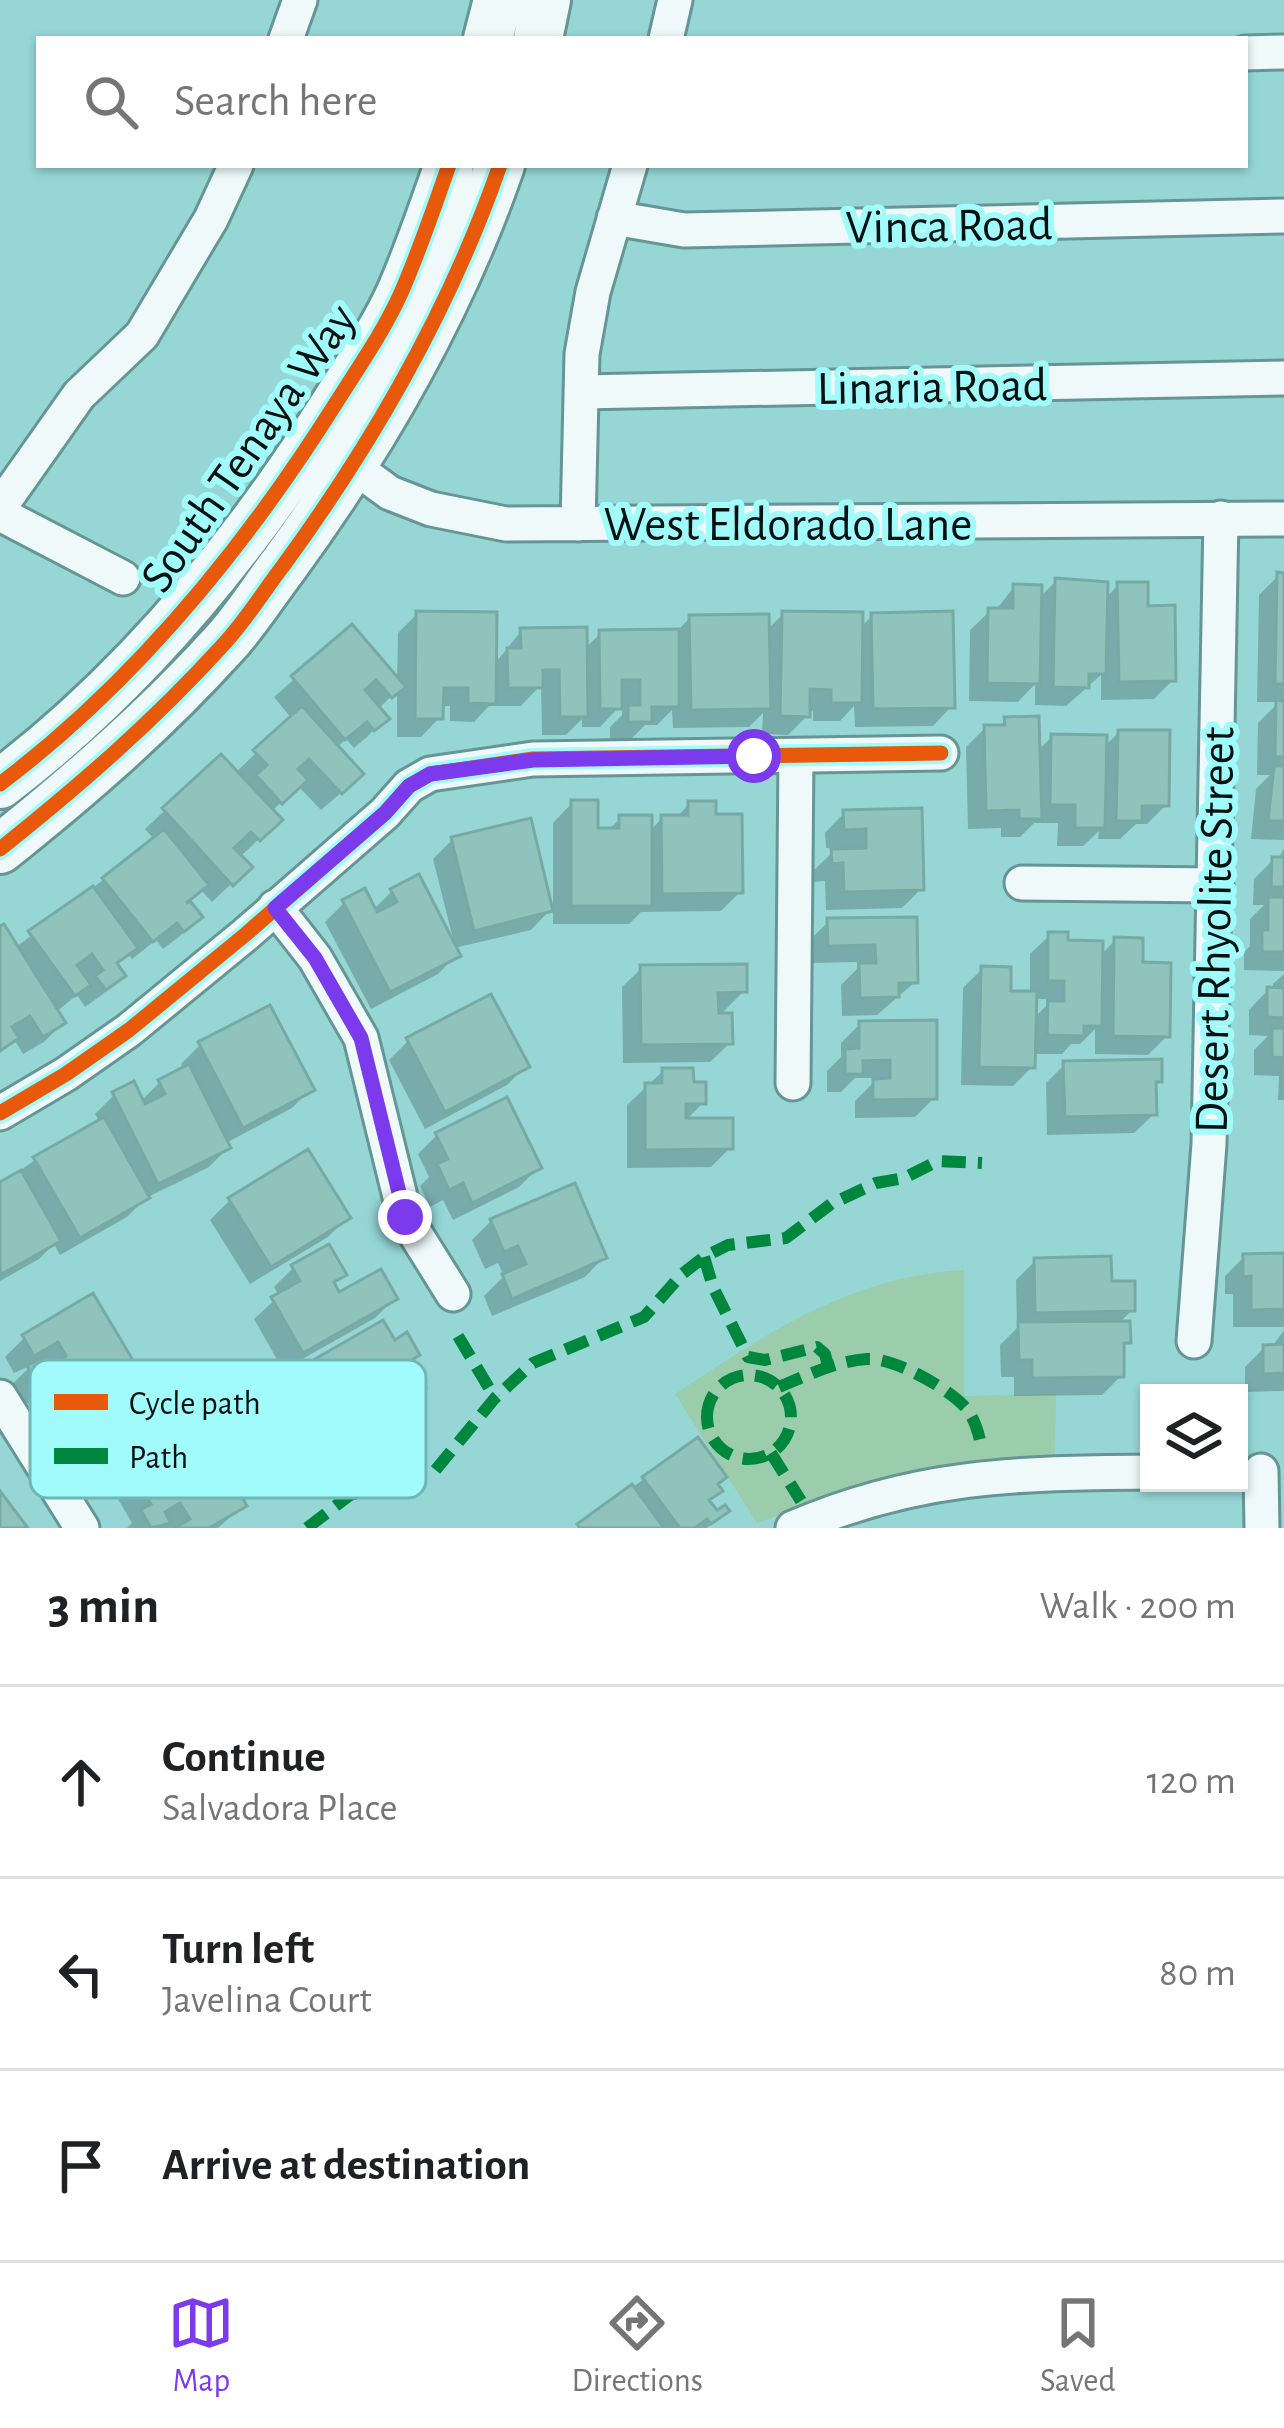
<!DOCTYPE html>
<meta charset="utf-8">
<style>
body{margin:0;font-family:"Alegreya Sans",sans-serif;background:#f2f2f2;color:#202124}
.controls{position:absolute;right:36px;bottom:36px;display:grid;overflow:hidden;border-radius:0px;box-shadow:0 3px 9px #0004}
.controls button{width:108px;height:108px;display:grid;place-items:center;padding:0;border:0;border-bottom:3px solid #e0e0e0;background:#fff;color:#202124;font:60px sans-serif}
.stop{position:absolute;width:36px;height:36px;margin:-27px;border:9px solid #7c3aed;border-radius:50%;background:#fff}
.stop.end{background:#7c3aed;border-color:#fff;box-shadow:0 3px 12px #0008}
.list{margin:0;padding:0;list-style:none}
h2{display:flex;justify-content:space-between;align-items:center;height:156px;margin:0;padding:0 48px;font-size:51px}
h2 small{font-size:39px;font-weight:400;color:#757577}
.list li{display:grid;grid-template-columns:78px 1fr auto;gap:36px;align-items:center;box-sizing:border-box;height:192px;padding:0 48px;border-top:3px solid #e0e0e0}
.list b{display:block;font-size:45px;white-space:nowrap}
.list p{margin:0;font-size:39px;white-space:nowrap;color:#757577}
.list em{font-size:39px;font-style:normal;color:#757577}
.icon{flex:none;width:66px;height:66px;fill:none;stroke:currentColor;stroke-width:2;stroke-linecap:round;stroke-linejoin:round}
.map{position:relative;flex:none;width:1284px;height:1528px;overflow:hidden}
.search{position:absolute;background:#fff;box-shadow:0 3px 9px #0004;left:36px;right:36px;top:36px;height:132px;display:flex;align-items:center;gap:30px;box-sizing:border-box;padding:0 42px;border-radius:0px;color:#757577;font-size:45px}
.sheet{height:732px;background:#fff}
nav{display:flex;justify-content:space-around;align-items:center;box-sizing:border-box;height:168px;border-top:3px solid #e0e0e0;background:#fff;font-size:33px;color:#757577}
nav a{display:grid;justify-items:center;gap:6px}
nav .on{color:#7c3aed}
.map>svg:first-child{display:block}
.green{fill:#9bcdad}
.shadow{fill:#0003;fill-rule:evenodd}
.building{fill:#91c3bd;stroke:#77aaa5;stroke-width:3}
.lines{fill:none;stroke-linecap:round;stroke-linejoin:round}
.street-casing{stroke:#659695;stroke-width:39}
.secondary-casing{stroke:#659695;stroke-width:54}
.street{stroke:#eff9f9;stroke-width:33}
.secondary{stroke:#eff9f9;stroke-width:48}
.quiet{stroke:#00873e;stroke-width:12;stroke-dasharray:24 12;stroke-linecap:butt}
.cycleway-casing{stroke:#a1fbfa;stroke-width:22}
.cycleway{stroke:#e8590c;stroke-width:15}
.route{stroke:#7c3aed;stroke-width:15}
.labels{text-anchor:middle;stroke-width:12;stroke-linejoin:round;paint-order:stroke}
.street-label{font-size:48px;fill:#011;stroke:#a1fbfa}
.key{fill:#a1fbfa;stroke:#71b5b4;stroke-width:3}
.key-label{font-size:33px;fill:#011}
</style>
<div class="map">
<svg width="1284" height="1528" viewBox="0 0 1284 1528">
<rect width="100%" height="100%" fill="#96d7d6"/>
<path class="green" d="M964,1270V1396L1056,1394L1055,1457L954,1468L854,1490L757,1523L675,1394C765,1334 851,1276 964,1270Z"/>
<path class="shadow" d="M1278,576H1284V840L1251,839L1256,789L1270,775H1257L1258,723L1279,702H1257L1259,595Z
M1056,581L1105,599L1118,585L1146,609L1173,680L1154,699L1101,700V675L1066,706L1035,705V684L1018,702L969,701L970,630L990,611H995L1014,587L1039,598Z
M417,614L493,666L521,631L584,649L601,633L676,632L690,618L766,631L783,614L860,628L872,616L952,706L933,726L855,727L854,706L840,721H813V710L788,735L762,734L763,713L749,727L673,728L672,710L657,725H645L630,740H610V727L622,715V704L600,727H582V719L566,735H542L541,685L521,706H489L474,722L450,721V706H440V717L421,737H397V691L378,709L385,718L367,737L354,748L346,739L336,748L360,774L341,793L321,810L298,786L271,812L278,820L239,858L249,867L212,902L200,889L187,902L199,917L180,936L163,949L156,940L132,959L128,954L116,966L122,975L103,994L85,1007L77,995L56,1012L63,1023L44,1042L23,1054L14,1039L0,1053V930L15,948L155,840L145,829L221,758L235,773L292,719L274,697L352,628L397,681L398,633Z
M1006,720L1037,751L1052,737L1103,748L1119,732L1166,805L1147,824H1136L1120,839H1098L1099,831L1083,846H1057L1058,823H1034L1020,837H1001V828L968,829L966,747L985,728H997Z
M572,803L595,831H607L621,818L649,832L662,818H676L689,804L713,817L740,892L721,911L641,912L629,924H553V823Z
M919,812L921,889L902,908L826,910L825,881L814,882L813,871L837,848H826L825,833L844,813Z
M452,840L550,910L531,930L454,948L457,955L438,974L371,1009L325,922L344,903L373,910L392,891L454,943L433,859Z
M1284,848V971L1244,970V952L1250,946V919L1264,905H1253L1254,879L1273,860H1278Z
M914,920L915,982L877,1015L842,1016L841,985L857,969V962L810,963L809,941L829,921Z
M1050,935L1100,956L1115,940L1140,965L1167,1036L1148,1055L1095,1054V1029L1080,1044H1071L1062,1054H1033L1032,1067L1013,1086L961,1085L963,988L982,969L1008,994H1030V954ZM1034,999H1046V1006L1033,1019Z
M642,968L744,991L719,1016L730,1043L710,1062L623,1063L622,987Z
M1284,974V1100H1278L1279,1076L1254,1075V1050L1268,1036L1249,1035V1010L1268,990L1273,991V984Z
M860,1024L934,1098L915,1117L855,1118V1101L872,1084V1078H855L841,1092H827V1071L841,1057V1043Z
M408,1041L526,1066L507,1085L425,1129L389,1060Z
M200,1045L311,1089L292,1108L226,1143L228,1148L209,1167L146,1198L127,1217L60,1255L54,1244L39,1259L0,1281V1185L35,1160L100,1123L95,1114L114,1095L141,1101L159,1083L184,1070L181,1064Z
M1065,1064L1159,1080L1153,1087L1154,1114L1134,1133L1047,1135L1046,1083Z
M663,1071L703,1103L685,1121L730,1148L711,1167L627,1168V1105Z
M437,1135L538,1168L519,1187L453,1220L443,1200L430,1207L420,1186L429,1177L418,1154Z
M307,1153L347,1218L328,1237L250,1284L210,1220L229,1201Z
M491,1221L604,1257L585,1277L492,1316L484,1296L504,1276L498,1263L485,1269L472,1240Z
M1284,1256V1327H1233V1294H1225V1276L1244,1257Z
M1035,1261L1109,1285L1132,1310L1118,1324L1128,1342L1121,1349V1376L1102,1395L1014,1396V1377H1001L1000,1345L1017,1328L1016,1280Z
M293,1268L343,1275L332,1286L338,1296L394,1299L375,1318L283,1370L254,1319L279,1296L274,1287Z
M92,1298L130,1362L111,1381L47,1419L35,1399L21,1407L9,1387L32,1365L14,1373L5,1357L24,1338Z
M1284,1330V1391L1245,1392V1367L1264,1348H1271Z
M134,1394L181,1410L173,1418L184,1436L165,1455L91,1500L75,1473L96,1452L76,1420L95,1401Z
M644,1479L715,1485L719,1491L707,1502L716,1514L726,1511L707,1528H577Z
M137,1480L243,1506L218,1528H127L132,1523L118,1499Z"/>
<path class="building" d="M1277,572L1284,573V684H1275Z
M1055,578L1108,582L1106,674H1089V688L1053,687Z
M1117,582H1148V606L1175,605L1176,681L1119,682Z
M1013,584L1042,585L1040,684L987,683L988,608H1013Z
M416,611L497,612L496,704L468,703V688H444L443,719H415Z
M782,611L863,612L862,703H831V690L810,689V717L780,716Z
M953,611L955,708L873,709L871,613Z
M769,614L771,709L691,710L689,615Z
M352,624L406,687L392,698L376,680L365,690L390,719L374,731L367,722L345,740L291,676Z
M587,627L588,717H560L559,670H543V688H508L507,648H521L520,628Z
M679,629V707H652V722H628V705H640V680H622V709H600L599,630Z
M1276,700L1284,701V757H1275Z
M302,706L364,774L342,794L309,759L298,769L308,780L282,804L256,775L267,765L253,750Z
M1039,716L1042,819H1019V810L986,811L984,725H1005L1004,717Z
M1118,730H1170L1169,806H1142V821H1116Z
M1051,734L1107,735L1105,828H1075V805H1050Z
M221,754L283,820L260,841L251,832L234,848L253,867L233,886L162,808Z
M1274,766H1284V821H1268Z
M571,800H598V828H619V815H652V906H571Z
M688,801H716V814H742L743,893L662,894L661,815H688Z
M922,808L924,890L844,892L843,863L832,864L831,849L866,848V829L844,830L843,810Z
M531,818L553,911L474,931L451,837Z
M164,829L209,885L186,903L191,902L203,917L184,932L177,923L153,942L102,878Z
M1272,857H1284V887H1271Z
M419,874L461,956L390,992L342,900L365,888L377,912L397,902L390,889Z
M93,886L138,948L117,963L126,976L106,990L95,976L103,970L92,954L77,965L91,985L75,996L28,931Z
M1268,897H1284V952H1262V930H1268Z
M917,917L918,983H899V997L860,998L859,963H876L875,945L828,946L827,918Z
M4,924L66,1023L43,1037L30,1016L12,1027L19,1038L0,1051V926Z
M1048,932H1068V940L1103,941L1102,1026H1084V1036L1047,1035L1048,1001H1064V981H1048Z
M1114,937L1143,938V962L1171,963L1170,1037L1113,1036Z
M747,964V992L718,993L719,1013H732L733,1044L641,1045L640,965Z
M981,966L1011,967V991H1037L1035,1068L979,1067Z
M1267,987L1284,988V1018L1267,1017Z
M491,994L530,1067L445,1112L406,1038Z
M270,1005L315,1090L243,1128L198,1042Z
M937,1020V1099L873,1100V1079L890,1078V1060L863,1061V1074H845V1049L859,1048V1021Z
M1272,1028H1284V1058L1272,1057Z
M1162,1059V1082H1156L1157,1115L1065,1117L1063,1061Z
M189,1064L231,1148L158,1184L112,1092L134,1081L145,1104L165,1094L158,1080Z
M662,1068H693L694,1082H706V1104H686V1118H733V1149L645,1150V1083H662Z
M507,1097L542,1168L472,1203L463,1183L449,1190L437,1164L448,1159L435,1133Z
M104,1117L150,1198L80,1238L33,1157Z
M308,1149L351,1218L271,1267L228,1198Z
M21,1170L61,1241L0,1275V1182Z
M575,1183L607,1258L512,1299L502,1274L526,1264L518,1246L504,1252L490,1219Z
M329,1244L347,1275L334,1282L339,1292L381,1269L398,1299L303,1353L271,1297L300,1281L291,1265Z
M1284,1253V1309L1251,1310V1276L1243,1277V1254Z
M1111,1256L1112,1281H1135V1311L1035,1313L1034,1258Z
M93,1293L134,1362L66,1402L55,1382L41,1390L27,1366L42,1357L48,1367L66,1356L58,1342L34,1356L22,1335Z
M383,1320L395,1340L407,1332L420,1355L410,1361L426,1388L356,1429L315,1359Z
M1130,1321L1131,1343H1124V1377L1032,1378V1360H1019L1018,1322Z
M1284,1344V1373L1263,1374V1345Z
M206,1437L247,1506L209,1528H175L190,1519L180,1503L165,1512L171,1523L151,1528L141,1510L151,1504L135,1478Z
M698,1437L727,1477L718,1484L723,1491L709,1500L717,1510L725,1505L730,1511L711,1524L707,1519L695,1528H680L642,1477Z
M632,1484L664,1528H580L577,1524Z
M0,1491L28,1528H0Z"/>
<g class="lines">
<g class="street-casing">
<path id="street" d="M286,39L300,0
M666,39L675,0
M1245,53L1284,52
M614,218L684,230L1284,216
M581,392L1284,378
M335,453L390,493L431,509L506,524L1284,519
M0,507L79,395L142,335L211,219L236,165
M0,514L123,578
M578,524L582,354L593,292L630,165
M1022,883L1216,885
M275,907L315,958L361,1038L405,1217L453,1294
M793,1083L796,756
M0,1113L66,1074L129,1030L246,934L385,813L409,786L430,774L533,759L941,753
M1194,1341L1209,1144L1221,518
M0,1397L82,1528
M1261,1471L1262,1528
M793,1528C915,1475 1018,1473 1149,1472"/>
</g>
<g class="secondary-casing">
<path id="secondary" d="M488,39L498,0
M538,39L546,0
M0,784C135,682 246,546 336,403C358,368 384,331 401,293C419,252 434,208 449,165
M0,849C79,786 154,721 222,646C245,622 263,592 283,566C373,443 450,309 500,165"/>
</g>
<use href="#street" class="street"/>
<use href="#secondary" class="secondary"/>
<path class="quiet" d="M704,1257L713,1287L748,1357L765,1360L817,1347L825,1354L828,1366
M458,1336L495,1398
M707 1417a42 42 0 1 1 84 0a42 42 0 1 1-84 0Z
M779,1387C808,1375 836,1361 867,1359C893,1357 948,1388 965,1407C976,1420 979,1435 982,1450
M771,1453L801,1501
M307,1528L350,1495L433,1473L495,1398L533,1363L644,1317L682,1274L704,1257L728,1245L786,1238L831,1204L876,1183L904,1178L938,1161L982,1163"/>
<g class="cycleway-casing">
<path id="cycleway" d="M0,784C135,682 246,546 336,403C358,368 384,331 401,293C419,252 434,208 449,165
M0,849C79,786 154,721 222,646C245,622 263,592 283,566C373,443 450,309 500,165
M0,1113L66,1074L129,1030L246,934L385,813L409,786L430,774L533,759L941,753"/>
</g>
<use href="#cycleway" class="cycleway"/>
</g>
<g class="lines">
<path class="route" d="M405,1217L361,1038L315,958L275,908L385,813L409,786L430,774L533,760L754,756"/>
</g>
<g class="labels">
<g class="street-label">
<text transform="translate(949 224) rotate(-1)" y="17">Vinca Road</text>
<text transform="translate(932 385) rotate(-1)" y="17">Linaria Road</text>
<text transform="translate(247 447) rotate(-55)" y="17">South Tenaya Way</text>
<text x="788" y="540">West Eldorado Lane</text>
<text transform="translate(1213 930) rotate(-89)" y="17">Desert Rhyolite Street</text>
</g>
</g>
<rect x="30" y="1360" width="396" height="138" rx="18" class="key"/>
<rect x="54" y="1394" width="54" height="16" fill="#e8590c"/>
<rect x="54" y="1448" width="54" height="16" fill="#00873e"/>
<g class="key-label">
<text x="129" y="1414">Cycle path</text>
<text x="129" y="1468">Path</text>
</g>
</svg>
<div class="controls">
<button><svg class="icon" aria-label="layers" viewBox="0 0 24 24"><path d="M12 4l9 5-9 5-9-5zM3 14l9 5 9-5"/></svg></button>
</div>
<div class="stop" style="left:754px;top:756px"></div>
<div class="stop end" style="left:405px;top:1217px"></div>
<div class="search"><svg class="icon" aria-label="search" viewBox="0 0 24 24"><circle cx="10" cy="10" r="6"/><path d="M15 15l6 6"/></svg>Search here</div>
</div>
<section class="sheet">
<h2>3 min<small>Walk · 200 m</small></h2>
<ul class="list">
<li><svg class="icon" aria-label="ahead" viewBox="0 0 24 24"><path d="M12 20V5M6 11l6-6 6 6"/></svg><div><b>Continue</b><p>Salvadora Place</p></div><em>120 m</em></li>
<li><svg class="icon" aria-label="left" viewBox="0 0 24 24"><path d="M17 20v-9H6M10 6l-5 5 5 5"/></svg><div><b>Turn left</b><p>Javelina Court</p></div><em>80 m</em></li>
<li><svg class="icon" aria-label="arrive" viewBox="0 0 24 24"><path d="M6 21V4h12l-3 4 3 4H6"/></svg><div><b>Arrive at destination</b></div></li>
</ul>
</section>
<nav>
<a class="on"><svg class="icon" aria-label="map" viewBox="0 0 24 24"><path d="M3 6l6-2 6 2 6-2v14l-6 2-6-2-6 2zM9 4v14M15 6v14"/></svg>Map</a>
<a><svg class="icon" aria-label="directions" viewBox="0 0 24 24"><path d="M12 3l9 9-9 9-9-9zM9 14v-3h6M13 9l2 2-2 2"/></svg>Directions</a>
<a><svg class="icon" aria-label="saved" viewBox="0 0 24 24"><path d="M7 4h10v16l-5-4-5 4z"/></svg>Saved</a>
</nav>
